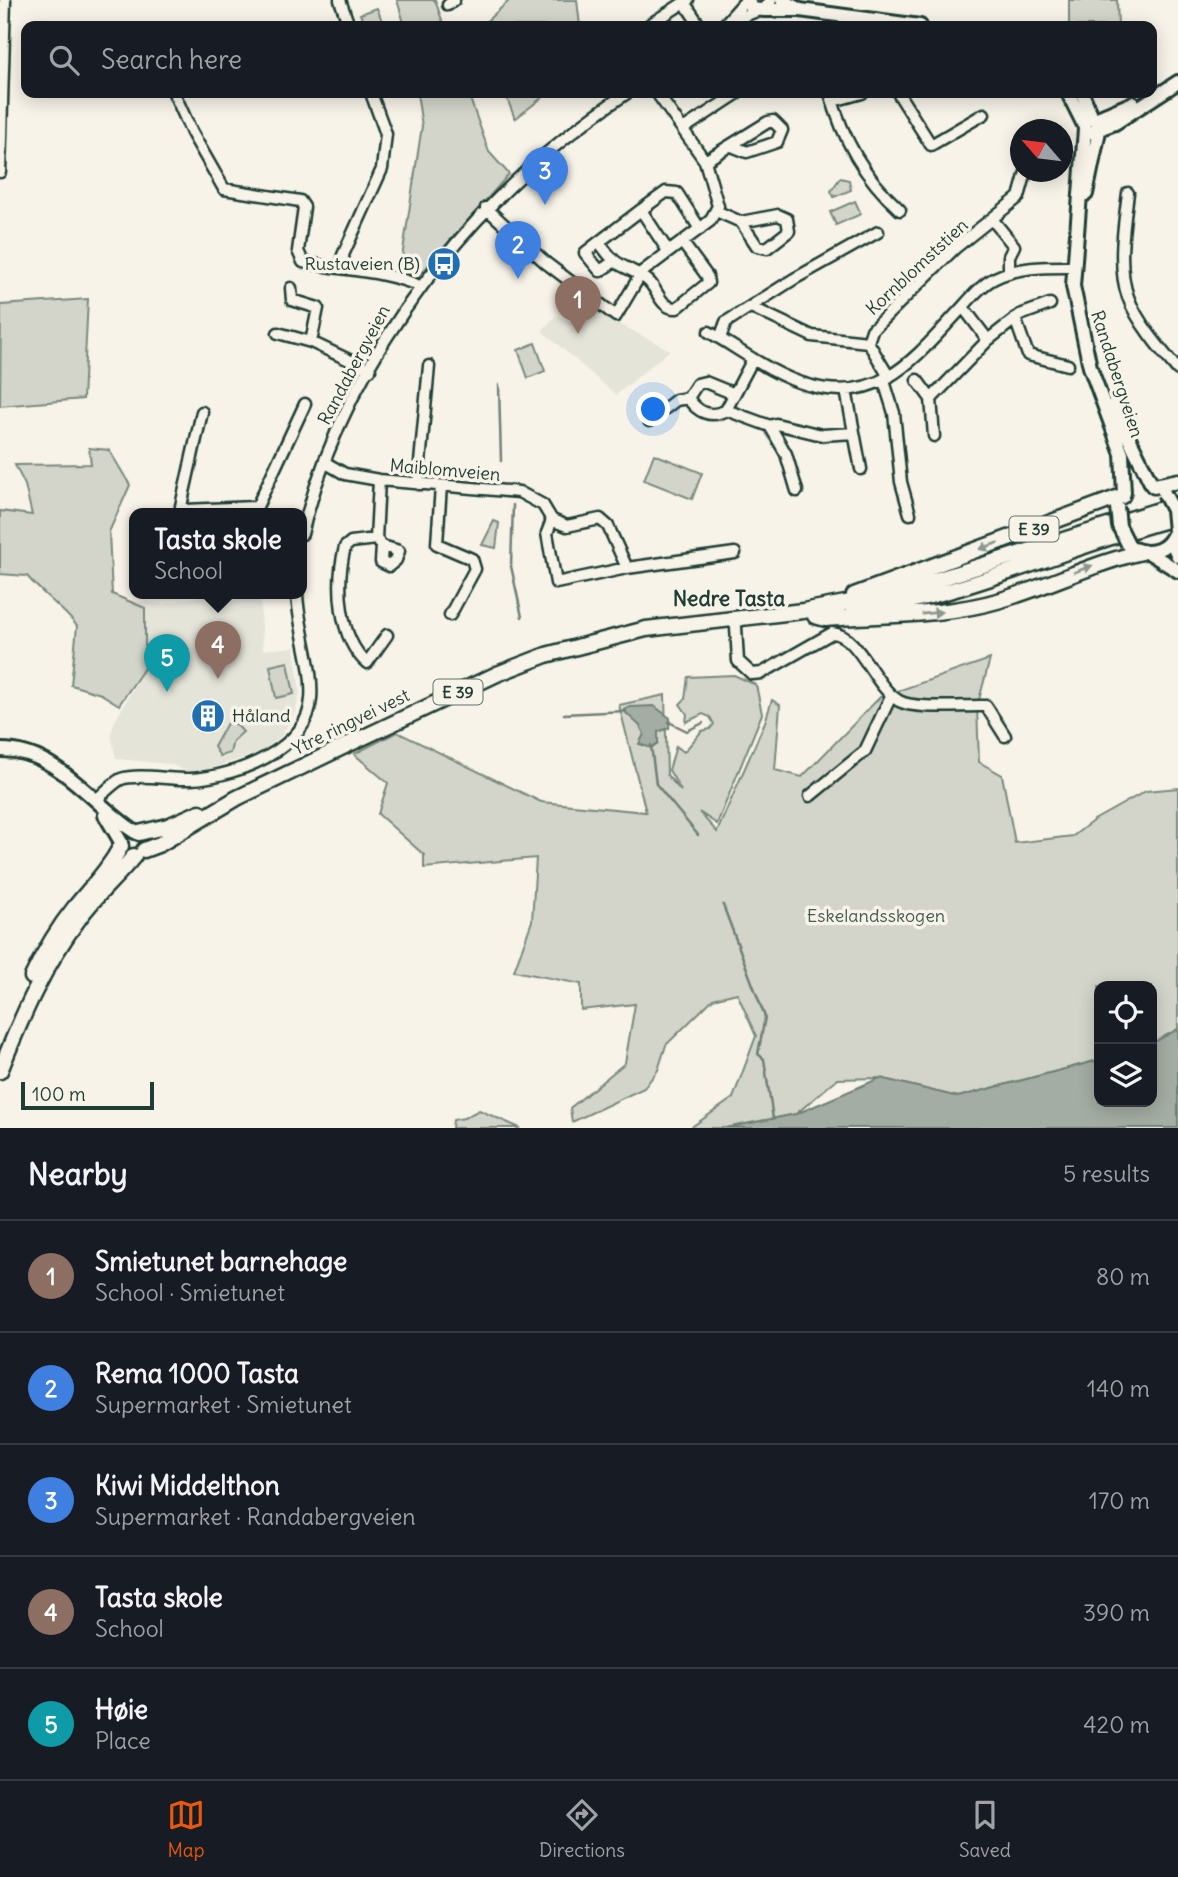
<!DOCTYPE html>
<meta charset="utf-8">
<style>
body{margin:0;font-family:Delius,sans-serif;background:#20242c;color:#f1f3f6}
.controls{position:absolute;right:21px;bottom:21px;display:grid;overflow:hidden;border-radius:14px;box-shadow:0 4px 18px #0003}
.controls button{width:63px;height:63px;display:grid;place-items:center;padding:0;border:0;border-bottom:2px solid #363941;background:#171b24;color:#f1f3f6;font:35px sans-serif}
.compass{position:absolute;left:1010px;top:119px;width:63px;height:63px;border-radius:50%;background:#171b24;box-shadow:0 4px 18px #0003;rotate:298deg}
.scale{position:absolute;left:21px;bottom:18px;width:133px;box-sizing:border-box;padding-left:7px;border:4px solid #1f3d34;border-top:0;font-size:19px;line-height:24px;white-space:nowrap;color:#1f3d34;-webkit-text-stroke:5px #f7f3e8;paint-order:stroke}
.you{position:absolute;left:654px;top:410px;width:24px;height:24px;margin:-18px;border:5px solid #fff;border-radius:50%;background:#1a73e8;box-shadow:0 0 0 10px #1a73e833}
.badge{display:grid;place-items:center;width:46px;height:46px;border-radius:50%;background:#ea580c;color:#fff;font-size:23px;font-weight:700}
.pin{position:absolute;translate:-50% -58px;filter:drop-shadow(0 2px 4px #0008)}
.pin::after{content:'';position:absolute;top:37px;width:24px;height:21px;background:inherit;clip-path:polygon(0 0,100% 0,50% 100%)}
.popup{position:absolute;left:129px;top:508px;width:178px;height:91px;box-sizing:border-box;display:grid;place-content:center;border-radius:14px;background:#171b24;filter:drop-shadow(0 2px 5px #0005);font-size:23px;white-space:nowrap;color:#9ea1a6}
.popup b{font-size:26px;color:#f1f3f6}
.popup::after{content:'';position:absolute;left:50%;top:100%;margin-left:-14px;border:14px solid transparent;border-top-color:#171b24}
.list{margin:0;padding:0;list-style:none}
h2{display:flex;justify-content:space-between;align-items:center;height:91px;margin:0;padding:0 28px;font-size:30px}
h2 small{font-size:23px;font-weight:400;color:#9ea1a6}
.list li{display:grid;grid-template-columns:46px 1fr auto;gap:21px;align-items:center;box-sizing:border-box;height:112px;padding:0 28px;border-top:2px solid #363941}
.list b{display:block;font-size:26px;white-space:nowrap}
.list p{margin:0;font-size:23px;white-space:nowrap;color:#9ea1a6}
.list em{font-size:23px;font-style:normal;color:#9ea1a6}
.icon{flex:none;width:38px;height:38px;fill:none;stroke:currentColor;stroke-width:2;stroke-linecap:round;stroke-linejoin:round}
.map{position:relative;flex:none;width:1178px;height:1128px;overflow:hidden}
.search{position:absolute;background:#171b24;box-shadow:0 4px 18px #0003;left:21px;right:21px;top:21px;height:77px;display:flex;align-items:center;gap:18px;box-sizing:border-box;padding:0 24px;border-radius:14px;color:#9ea1a6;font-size:26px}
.sheet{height:651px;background:#171b24}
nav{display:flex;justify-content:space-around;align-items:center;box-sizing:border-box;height:98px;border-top:2px solid #363941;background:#171b24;font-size:19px;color:#9ea1a6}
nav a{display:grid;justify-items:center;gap:4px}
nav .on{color:#ea580c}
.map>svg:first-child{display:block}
.built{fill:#e5e4d9}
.green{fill:#d3d5ca;stroke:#79897f;stroke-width:2}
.water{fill:#a4ada3;stroke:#6f8077;stroke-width:2}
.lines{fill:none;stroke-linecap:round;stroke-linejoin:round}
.stream{stroke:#6f8077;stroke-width:2.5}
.minor-casing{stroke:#1f3d34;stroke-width:15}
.major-casing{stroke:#1f3d34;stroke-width:18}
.highway-casing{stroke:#1f3d34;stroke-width:19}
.minor{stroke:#f7f3e8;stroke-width:10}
.major{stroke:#f7f3e8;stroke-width:12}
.highway{stroke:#f7f3e8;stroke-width:14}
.major-bridge-casing{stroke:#1f3d34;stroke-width:18;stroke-linecap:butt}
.major-bridge{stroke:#f7f3e8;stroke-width:12}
.oneway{fill:#8b988e}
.labels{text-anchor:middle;stroke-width:7;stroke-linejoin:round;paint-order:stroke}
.shield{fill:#f7f3e8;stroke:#60746a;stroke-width:2}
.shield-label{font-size:16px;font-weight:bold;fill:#1f3d34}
.poi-label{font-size:18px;fill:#1f3d34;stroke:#f7f3e8;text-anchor:end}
.street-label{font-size:18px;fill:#1f3d34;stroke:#f7f3e8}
.park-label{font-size:18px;fill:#435b52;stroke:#f7f3e8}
.quarter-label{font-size:21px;font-weight:bold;fill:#1f3d34;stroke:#f7f3e8}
</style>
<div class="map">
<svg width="1178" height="1128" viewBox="0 0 1178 1128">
<rect width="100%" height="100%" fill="#f7f3e8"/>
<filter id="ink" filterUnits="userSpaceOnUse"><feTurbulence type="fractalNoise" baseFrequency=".0143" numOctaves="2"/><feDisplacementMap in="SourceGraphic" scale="14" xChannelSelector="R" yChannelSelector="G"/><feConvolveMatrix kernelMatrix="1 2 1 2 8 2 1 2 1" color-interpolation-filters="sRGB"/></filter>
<g filter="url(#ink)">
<path class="built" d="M584,306L670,350L616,395L542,331L556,315L569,322Z
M247,593H260L263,650L294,647L300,691L295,713L281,736L262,752L193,774L170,764L116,759L111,734L114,723L145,667V608L126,600L163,604L206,595L238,598Z"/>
<path class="green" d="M397,0H435L444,26H405Z
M510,0H577L580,26H481Z
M1069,0H1117L1118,26H1069Z
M377,8L384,26H365L360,14Z
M417,93H468L489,152L509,174L419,276L400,271L422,126Z
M505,93H548L515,119Z
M840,178L849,180L851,190L834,197L831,191Z
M855,201L861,214L836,225L830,212Z
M88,299L83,399L0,406L1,305Z
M535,343L545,371L528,378L518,350Z
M89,448L109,450L130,485L109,532L112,594L145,608V667L119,705L101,694L71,685L77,626C62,607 43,595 27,576L0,574V511L32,515L25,485L15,465L91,464Z
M654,454L702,473L692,499L644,480Z
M494,521L499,523L496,548L482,545Z
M990,659L977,707L979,762L1002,775L1015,843L1073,836L1094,820L1146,791L1178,788V1032L1152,1044V986H1099V1060L958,1097L880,1078L837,1079L796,1114L726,1128H690L733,1098L756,1036L737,993L713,999L666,1045L658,1070L644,1088L572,1122L570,1108L625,1063L635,1004L581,1010V984L514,971L532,921L536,858L424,868V855L378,814L388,783L354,754L397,732L541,802L646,812L619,705L665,695L667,775L681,791L669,770L676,746L684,752L702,731L710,729L714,724L710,717L703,714L686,722L687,714L680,704L685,699L688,677L734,675L756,685L762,714L717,824L699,812L717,832L765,722L772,700L780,705L775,770L802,777L880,697Z
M288,662L294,694L276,698L270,666Z
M227,723L236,724L243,732L233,741L230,753L220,756L214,747Z
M479,1110L520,1128H452L453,1120L464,1118Z"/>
<path class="water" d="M654,706L670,718L669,728L658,732V743L651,748L639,744L644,734L640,726L623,710L630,707Z
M1178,1029V1128H726L796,1114L880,1078L958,1097L1099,1060V1102H1152V1043Z"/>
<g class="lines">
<path class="stream" d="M499,385L501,461
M513,505L511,566L522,617
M564,714L626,711
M669,722L687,731L703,723
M651,745L656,784L698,835
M723,905L765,1017L758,1054L764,1059L773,1119"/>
<g class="minor-casing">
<path id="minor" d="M340,0L349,26
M684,2L700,26
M448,5L454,0
M729,22L759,10
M649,25L688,0
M723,26L746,0
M174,93L192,133L224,189L300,201L304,207L298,251L303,262C343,271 380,269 420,286
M830,93C843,140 864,177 900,210
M898,93L931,145L984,114
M833,101L862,93
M683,129L738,93
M705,161L768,122L773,121L782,130L777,142L747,152L732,146
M0,172L5,0
M1128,193C1124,225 1117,266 1128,297C1137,322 1161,350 1178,370
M486,208L546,263L616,316L642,272L710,221L718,206L705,161L657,93
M716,211L741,222
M778,215L787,219L789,231L767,248L757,246L741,222Z
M992,219L1014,246L1009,256V273
M599,242L641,210
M668,251L641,210L666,192L677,193L700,229
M612,263L600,271L585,253L599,242C620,272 620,261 646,279C658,287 659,309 677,308L708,283L707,276L682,242
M344,266L343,255L382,169L386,134L371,93
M291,288L292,300L318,308L311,342
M751,307L812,336L868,342L889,377
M1015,318L1028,355L1068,365
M709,332C741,350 772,375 808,385C880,406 916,357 960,310C970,299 981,285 995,278C1020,266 1047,267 1074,267
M278,333L311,342L370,370
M720,338L726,322L794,279L878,232
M988,340L1020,315L1050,304
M868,342L872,330L955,248L1019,197L1026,172
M753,359L726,410L770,426L776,424L822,435L854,433
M917,380L931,399L934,436
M884,381L894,413L901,482L910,514
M846,390L861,469
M688,398C697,412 711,419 726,410
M931,399L988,340L963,307
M202,412L181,506L186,510L254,507
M649,421L676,400L688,398L697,384L705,382L732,393
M770,426L786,454L797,491
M326,463L345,474L379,480L519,492L543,505L552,520
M379,480L376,539L382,546L381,562L389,566L396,560L399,551L382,546
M418,484L429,366
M441,486L437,544L472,559L475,569L450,615
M254,513L305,404
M302,534C346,354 474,194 627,93
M376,539L351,542L345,547C336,582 338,638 367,663L387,635
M627,568L608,526L600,519L567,526L552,520L547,533L556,583L627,568L735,553
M736,627L738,661L752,674L762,673L832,633C860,635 873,686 899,701C915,710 966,705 986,706L1005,736
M810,796L865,751L891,696
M96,800C103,794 113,783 121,779C137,773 173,780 191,779C234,777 308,750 311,699C314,668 298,628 297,593"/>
</g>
<g class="major-casing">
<path id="major" d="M747,0L752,8C761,12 768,9 770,0
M782,0L800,10
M763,10H800L920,26
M1068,93L1084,125
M1082,93L1093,119
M1095,119L1133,103
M1085,129L1073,286L1090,367L1122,454L1124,493
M1099,129L1115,123L1178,82
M1086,194L1100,126L1095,119L1087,120L1084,125L1086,132H1097
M1113,405L1152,485
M1171,540L1178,556
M1134,549C1151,556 1169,550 1175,531
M1148,552L1178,571
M0,750C57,749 91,803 135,832
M105,815L121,842"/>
</g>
<g class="highway-casing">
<path id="highway" d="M1154,486L1178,481
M854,595L1122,496
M854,611C966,597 1069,545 1178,517
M815,616L826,619C885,614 943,617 1001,600C1049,586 1093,563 1142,552
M139,833L168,826L200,812
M144,850L160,844L237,798L345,746L497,674L546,655L646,629L803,611L888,595L1178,504
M32,977C44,952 58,928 75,907C92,886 109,869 121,846
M0,1071C22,1016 44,965 80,917C96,895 117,877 134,856"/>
</g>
<use href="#minor" class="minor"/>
<use href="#major" class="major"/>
<use href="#highway" class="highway"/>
<g class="major-bridge-casing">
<path id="major-bridge" d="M1164,493L1173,510L1175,531
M1117,507L1119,526L1128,544"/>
</g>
<use href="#major-bridge" class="major-bridge"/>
</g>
<defs><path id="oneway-solid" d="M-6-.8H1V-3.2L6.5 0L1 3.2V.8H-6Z" transform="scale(1.75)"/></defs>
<g class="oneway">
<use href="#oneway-solid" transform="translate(989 546) rotate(159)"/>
<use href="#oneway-solid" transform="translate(1083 569) rotate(-21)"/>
<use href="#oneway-solid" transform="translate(932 613) rotate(-6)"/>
</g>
</g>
<defs>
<g id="bus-disc" transform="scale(1.75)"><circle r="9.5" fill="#1f6fb2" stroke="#f7f3e8"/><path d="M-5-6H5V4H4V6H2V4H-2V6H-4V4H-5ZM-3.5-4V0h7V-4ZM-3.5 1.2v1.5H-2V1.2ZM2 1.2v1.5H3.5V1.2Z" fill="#fff"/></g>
<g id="building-disc" transform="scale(1.75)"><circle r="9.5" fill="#1f6fb2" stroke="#f7f3e8"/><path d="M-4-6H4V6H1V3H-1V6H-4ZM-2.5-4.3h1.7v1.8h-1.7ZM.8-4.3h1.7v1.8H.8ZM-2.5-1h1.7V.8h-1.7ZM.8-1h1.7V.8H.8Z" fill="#fff"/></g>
</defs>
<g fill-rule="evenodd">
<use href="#bus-disc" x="444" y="264"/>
<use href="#building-disc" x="208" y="716"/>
</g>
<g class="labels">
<g class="shield">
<rect x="1009.5" y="516.5" width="49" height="25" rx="5"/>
<rect x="433.5" y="679.5" width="49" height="25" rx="5"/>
</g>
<g class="shield-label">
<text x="1034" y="535">E 39</text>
<text x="458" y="698">E 39</text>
</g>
<g class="poi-label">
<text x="420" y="270">Rustaveien (B)</text>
<text x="232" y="722" text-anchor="start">Håland</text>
</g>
<g class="street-label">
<text transform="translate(917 267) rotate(-43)" y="6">Kornblomststien</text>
<text transform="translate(354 365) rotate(-62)" y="6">Randabergveien</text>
<text transform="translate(1117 374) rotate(72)" y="6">Randabergveien</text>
<text transform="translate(445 470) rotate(5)" y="6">Maiblomveien</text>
<text transform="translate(351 722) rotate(-26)" y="6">Ytre ringvei vest</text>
</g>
<g class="park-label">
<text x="876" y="922">Eskelandsskogen</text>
</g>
<g class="quarter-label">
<text x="729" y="606">Nedre Tasta</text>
</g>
</g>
</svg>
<div class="controls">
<button><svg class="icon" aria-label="locate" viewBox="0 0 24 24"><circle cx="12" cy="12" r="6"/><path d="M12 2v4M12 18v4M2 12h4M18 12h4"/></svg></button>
<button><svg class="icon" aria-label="layers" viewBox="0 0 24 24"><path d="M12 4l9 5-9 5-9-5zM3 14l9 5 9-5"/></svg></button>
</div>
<svg class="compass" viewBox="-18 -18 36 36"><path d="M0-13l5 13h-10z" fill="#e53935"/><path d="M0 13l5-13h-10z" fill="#9ea1a6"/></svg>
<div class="scale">100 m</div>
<div class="you"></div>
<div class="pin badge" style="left:578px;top:334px;background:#8d6e63">1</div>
<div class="pin badge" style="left:518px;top:279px;background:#3f7fe0">2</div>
<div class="pin badge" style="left:545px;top:205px;background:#3f7fe0">3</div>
<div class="pin badge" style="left:218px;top:679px;background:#8d6e63">4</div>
<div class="popup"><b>Tasta skole</b>School</div>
<div class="pin badge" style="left:167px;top:692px;background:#0f9aa8">5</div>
<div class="search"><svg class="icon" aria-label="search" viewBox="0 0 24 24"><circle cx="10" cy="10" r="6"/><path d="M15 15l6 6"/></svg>Search here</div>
</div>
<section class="sheet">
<h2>Nearby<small>5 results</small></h2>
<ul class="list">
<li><span class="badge" style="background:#8d6e63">1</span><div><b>Smietunet barnehage</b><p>School · Smietunet</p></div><em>80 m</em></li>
<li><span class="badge" style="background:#3f7fe0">2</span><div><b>Rema 1000 Tasta</b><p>Supermarket · Smietunet</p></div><em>140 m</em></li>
<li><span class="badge" style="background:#3f7fe0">3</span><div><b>Kiwi Middelthon</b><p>Supermarket · Randabergveien</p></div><em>170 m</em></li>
<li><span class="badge" style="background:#8d6e63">4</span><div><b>Tasta skole</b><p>School</p></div><em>390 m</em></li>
<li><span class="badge" style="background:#0f9aa8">5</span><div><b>Høie</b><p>Place</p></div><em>420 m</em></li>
</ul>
</section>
<nav>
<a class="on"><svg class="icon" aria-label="map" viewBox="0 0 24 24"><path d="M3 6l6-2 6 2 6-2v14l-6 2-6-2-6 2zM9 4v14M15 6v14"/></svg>Map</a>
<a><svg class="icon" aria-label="directions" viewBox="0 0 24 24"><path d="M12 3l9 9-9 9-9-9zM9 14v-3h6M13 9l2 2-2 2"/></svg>Directions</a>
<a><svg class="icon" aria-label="saved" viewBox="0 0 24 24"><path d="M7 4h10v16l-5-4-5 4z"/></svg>Saved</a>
</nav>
